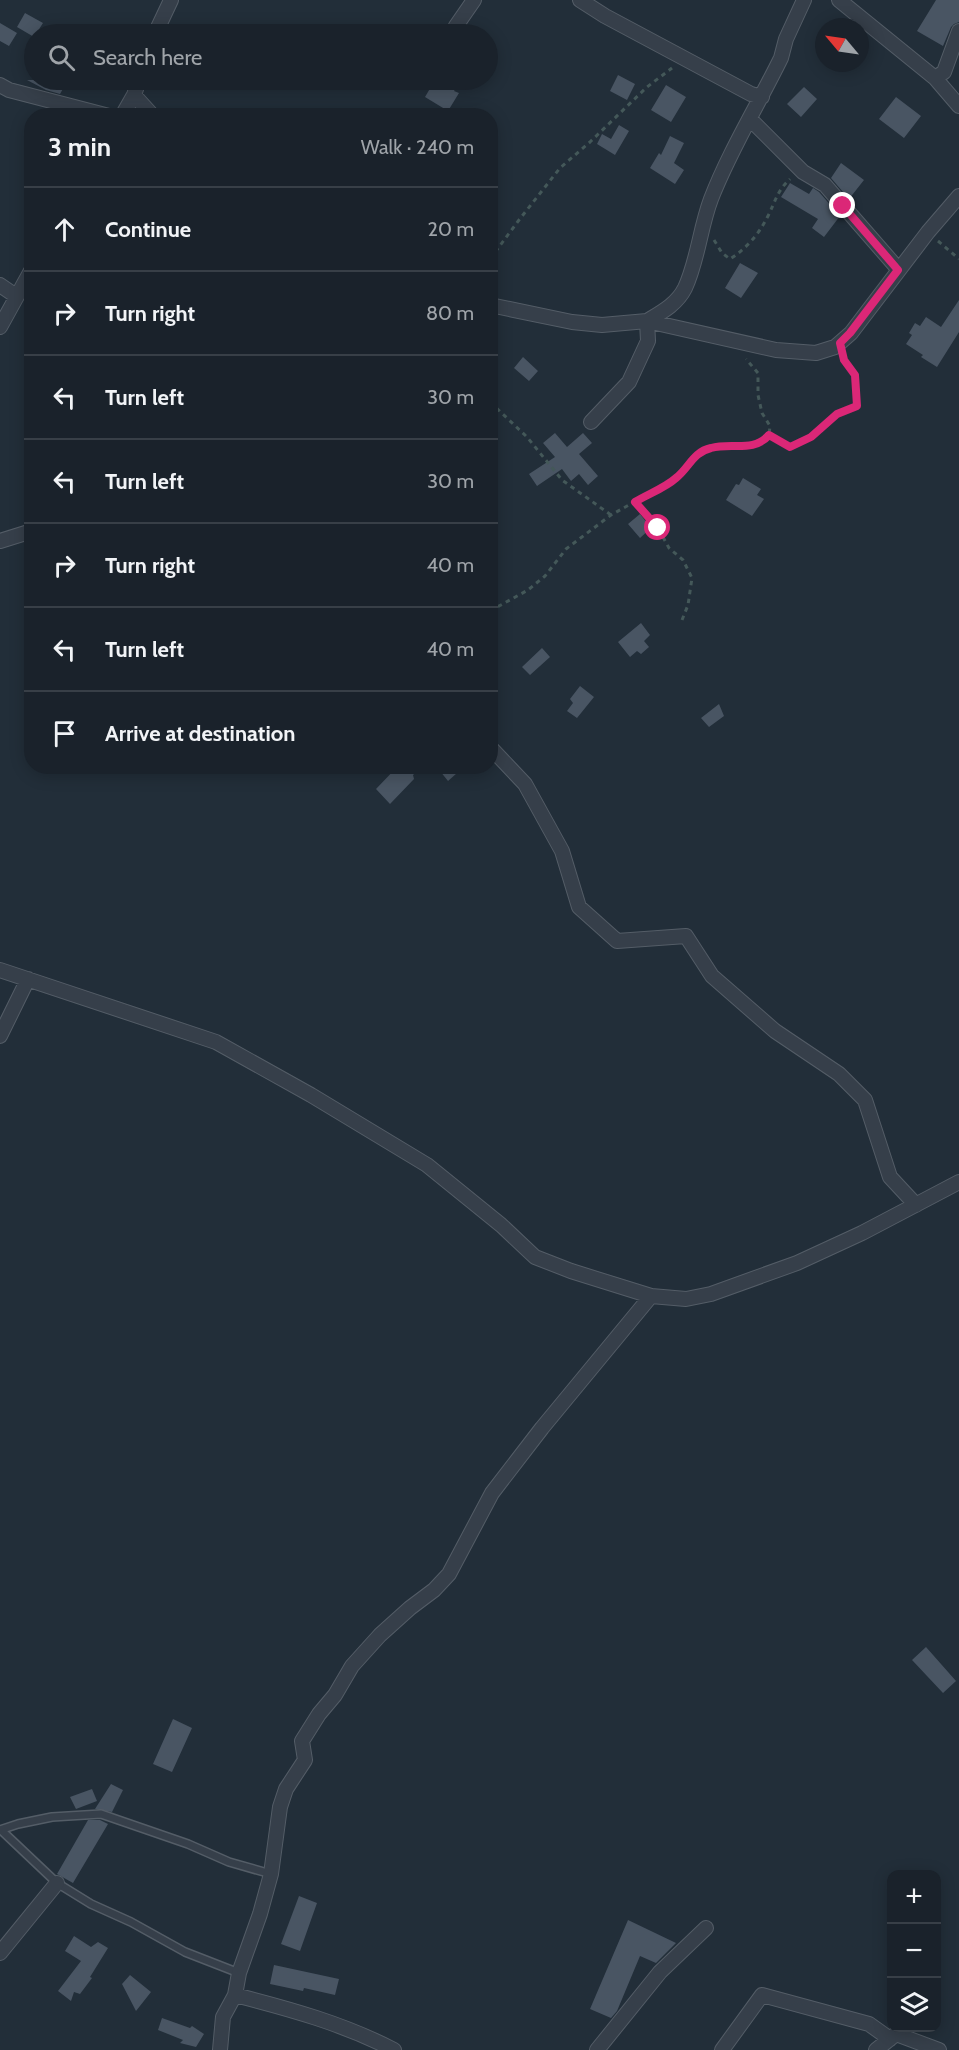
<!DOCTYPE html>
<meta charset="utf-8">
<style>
body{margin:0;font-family:Cabin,sans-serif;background:#272f37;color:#f1f3f6}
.controls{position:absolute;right:18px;bottom:18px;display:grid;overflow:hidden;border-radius:12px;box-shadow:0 3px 15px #0003}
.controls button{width:54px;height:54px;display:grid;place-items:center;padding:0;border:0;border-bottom:2px solid #383f47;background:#1a222b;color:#f1f3f6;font:30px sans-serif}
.compass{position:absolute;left:815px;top:18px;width:54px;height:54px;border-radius:50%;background:#1a222b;box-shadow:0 3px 15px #0003;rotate:299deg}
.stop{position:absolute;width:18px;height:18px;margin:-14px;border:4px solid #db2777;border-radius:50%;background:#fff}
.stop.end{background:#db2777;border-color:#fff;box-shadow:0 2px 6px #0008}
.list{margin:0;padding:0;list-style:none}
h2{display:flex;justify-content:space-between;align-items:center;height:78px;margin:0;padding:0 24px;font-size:26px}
h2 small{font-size:20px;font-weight:400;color:#9fa4a9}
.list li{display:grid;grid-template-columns:39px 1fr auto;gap:18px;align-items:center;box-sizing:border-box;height:84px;padding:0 24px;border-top:2px solid #383f47}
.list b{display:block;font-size:22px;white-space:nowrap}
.list em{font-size:20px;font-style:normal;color:#9fa4a9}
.icon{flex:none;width:33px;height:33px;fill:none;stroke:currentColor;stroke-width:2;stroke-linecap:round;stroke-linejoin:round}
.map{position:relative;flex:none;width:959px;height:2050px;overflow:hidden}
.search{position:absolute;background:#1a222b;box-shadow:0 3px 15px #0003;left:24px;top:24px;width:474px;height:66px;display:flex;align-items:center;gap:15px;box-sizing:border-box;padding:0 21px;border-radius:33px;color:#9fa4a9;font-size:22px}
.panel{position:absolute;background:#1a222b;box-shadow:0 3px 15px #0003;left:24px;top:108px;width:474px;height:666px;border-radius:24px}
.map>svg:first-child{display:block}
.building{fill:#495563}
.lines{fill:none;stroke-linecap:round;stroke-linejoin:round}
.lane-casing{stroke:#545d67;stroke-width:10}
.street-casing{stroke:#545d67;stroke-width:16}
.path{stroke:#445859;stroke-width:3;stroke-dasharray:4.5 4.5;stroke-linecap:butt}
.lane{stroke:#363f4a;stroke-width:7}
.street{stroke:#363f4a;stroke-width:14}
.route{stroke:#db2777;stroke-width:8}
</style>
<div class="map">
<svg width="959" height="2050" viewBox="0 0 959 2050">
<rect width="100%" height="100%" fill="#222e39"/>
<path class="building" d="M936,0H959V22L954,24L951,27L943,46L917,31Z
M25,13L43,23L34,37L17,27Z
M0,23L17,33L9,46L0,41Z
M618,75L635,84L627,100L610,91Z
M27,80H68L60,94L46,90Z
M435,80H461L454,91L459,93L448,111L425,97Z
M666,85L686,97L671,122L651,110Z
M804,87L817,99L801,117L787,104Z
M896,97L921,116L904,138L879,119Z
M619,125L629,131L615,155L597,144L602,134L611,139Z
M670,136L684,143L674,163L684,170L675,184L650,168L659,153L661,155Z
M841,163L864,180L849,199L831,178Z
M790,183L809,194L813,188L819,192L840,216L824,237L812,228L818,219L781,197Z
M740,263L758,273L741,298L725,288Z
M959,300V332L937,367L921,357L923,355L906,344L912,335L909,333L915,323L920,326L926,317L941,327Z
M523,357L538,371L529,381L514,368Z
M555,433L567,447L583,433L592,443L579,454L598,476L588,485L579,474L571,481L562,469L537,486L529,474L555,457L543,443Z
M743,478L761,489L757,495L764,499L752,516L726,500L736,484L739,485Z
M640,514L651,528L640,538L628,524Z
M641,623L650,635L644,641L649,647L641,654L637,651L630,657L618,642Z
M542,648L550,657L530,675L522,667Z
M580,686L594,697L577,718L567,711L573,703L570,699Z
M719,704L724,716L709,727L701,718Z
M398,766H422L413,775L414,779L390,804L376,789Z
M436,766H465L448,781Z
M926,1647L956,1681L943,1693L912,1660Z
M173,1719L192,1728L172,1772L153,1764Z
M111,1784L123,1790L112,1812L95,1809Z
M92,1789L97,1801L76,1809L70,1797Z
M88,1820H100L108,1824L73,1883L57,1874Z
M299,1896L317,1903L300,1951L281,1944Z
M628,1920L676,1943L656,1963L640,1956L617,2011L611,2018L590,2009Z
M74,1936L91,1947L98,1942L108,1948L90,1977L92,1978L80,1994L74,1992L71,2001L58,1991L81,1961L65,1951Z
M274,1965L339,1979L335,1995L304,1988L303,1991L270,1984Z
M130,1975L151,1992L136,2011L122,1984Z
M162,2018L190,2028L192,2026L204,2034L196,2047L180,2043L183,2040L158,2030Z"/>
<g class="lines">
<g class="lane-casing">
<path id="lane" d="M0,1830L18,1824L52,1817L101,1814L188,1844L229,1862L271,1874
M1,1830L57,1883L91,1904L131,1922L185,1952L239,1973"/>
</g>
<g class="street-casing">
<path id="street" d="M580,0L605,16L751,94L762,97
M839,0L935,78L959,106
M155,34L171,0
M452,34L456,26L474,0
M935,78L944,72L959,31
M0,85L9,90L109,116
M134,95L153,116
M122,116L134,95L139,80
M750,119L803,172L825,185L899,270
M0,285L16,296
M490,305L572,322L602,325L647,321L776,350L816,353L835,347L851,333L928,232L959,196
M0,327L32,269
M591,422L629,382L648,341L647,321C662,312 677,304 685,288C698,260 700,228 711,199C730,150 758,105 781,58L786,39L804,0
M0,541L32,531
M490,747L525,784L562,851L579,907L617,941L686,936L712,976L775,1031L839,1074L865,1100L890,1177L916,1205
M0,970L216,1042L311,1095L427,1165L501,1225L535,1257L571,1271L651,1296L686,1299L711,1294L797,1263L862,1233L959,1182
M0,1036L28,979
M0,1953L57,1883
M235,1995C290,2009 344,2024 394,2050
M220,2050L223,2017L235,1995L239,1973L260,1914L271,1874L280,1807L286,1789L305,1760L302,1741L319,1714L335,1695L352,1666L380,1635L410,1608L434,1590L449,1574L492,1493L542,1428L651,1296
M597,2050L660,1972L706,1928
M722,2050L762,1995L869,2024L890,2039
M876,2050L896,2034L939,2050"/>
</g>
<path class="path" d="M714,240L722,253L730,259C747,248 759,234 768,216C776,200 777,191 790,179
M938,241L959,259
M490,259L519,220L560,168L590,142L647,87L672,68
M490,402L527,437L562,480L611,515
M769,435L790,447L811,437L837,414L857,406L855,375L844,358
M635,502L658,528L669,548L683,560L692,578L688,605L682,620
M490,611L528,590L545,576L566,549L611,515L677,478L698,453L711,448L750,446L763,442L769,435L770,426L762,413L758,395V373L746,359"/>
<use href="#lane" class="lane"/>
<use href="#street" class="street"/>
</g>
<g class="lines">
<path class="route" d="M658,528L635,502C648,494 665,488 676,478C689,468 693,452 711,448C732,442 753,453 769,435L790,447L811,437L837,414L857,406L855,375L844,360L840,343L850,333L898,270L843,206"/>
</g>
</svg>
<div class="controls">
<button>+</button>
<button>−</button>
<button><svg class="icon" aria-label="layers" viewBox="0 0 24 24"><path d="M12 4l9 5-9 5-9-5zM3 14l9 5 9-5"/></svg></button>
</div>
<svg class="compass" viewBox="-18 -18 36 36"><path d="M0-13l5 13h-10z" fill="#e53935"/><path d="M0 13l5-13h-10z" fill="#9fa4a9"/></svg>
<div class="stop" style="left:658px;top:528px"></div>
<div class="stop end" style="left:843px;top:206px"></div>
<div class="search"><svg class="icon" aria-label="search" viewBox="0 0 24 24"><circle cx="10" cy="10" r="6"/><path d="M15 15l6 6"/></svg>Search here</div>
<section class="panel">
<h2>3 min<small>Walk · 240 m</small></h2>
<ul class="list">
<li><svg class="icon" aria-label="ahead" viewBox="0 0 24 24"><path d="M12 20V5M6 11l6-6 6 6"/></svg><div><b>Continue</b></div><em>20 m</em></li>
<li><svg class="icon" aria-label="right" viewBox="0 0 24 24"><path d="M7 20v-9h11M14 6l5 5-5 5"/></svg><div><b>Turn right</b></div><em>80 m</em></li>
<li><svg class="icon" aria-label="left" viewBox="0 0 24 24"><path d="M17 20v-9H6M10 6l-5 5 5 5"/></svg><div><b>Turn left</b></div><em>30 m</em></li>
<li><svg class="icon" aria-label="left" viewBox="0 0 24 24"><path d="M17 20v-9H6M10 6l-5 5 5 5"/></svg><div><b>Turn left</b></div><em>30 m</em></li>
<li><svg class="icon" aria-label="right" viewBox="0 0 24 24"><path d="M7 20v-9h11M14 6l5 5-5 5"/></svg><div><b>Turn right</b></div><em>40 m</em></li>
<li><svg class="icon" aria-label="left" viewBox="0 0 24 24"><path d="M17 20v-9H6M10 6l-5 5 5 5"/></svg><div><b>Turn left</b></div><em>40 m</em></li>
<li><svg class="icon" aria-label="arrive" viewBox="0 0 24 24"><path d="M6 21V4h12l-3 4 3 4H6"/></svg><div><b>Arrive at destination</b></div></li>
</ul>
</section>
</div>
